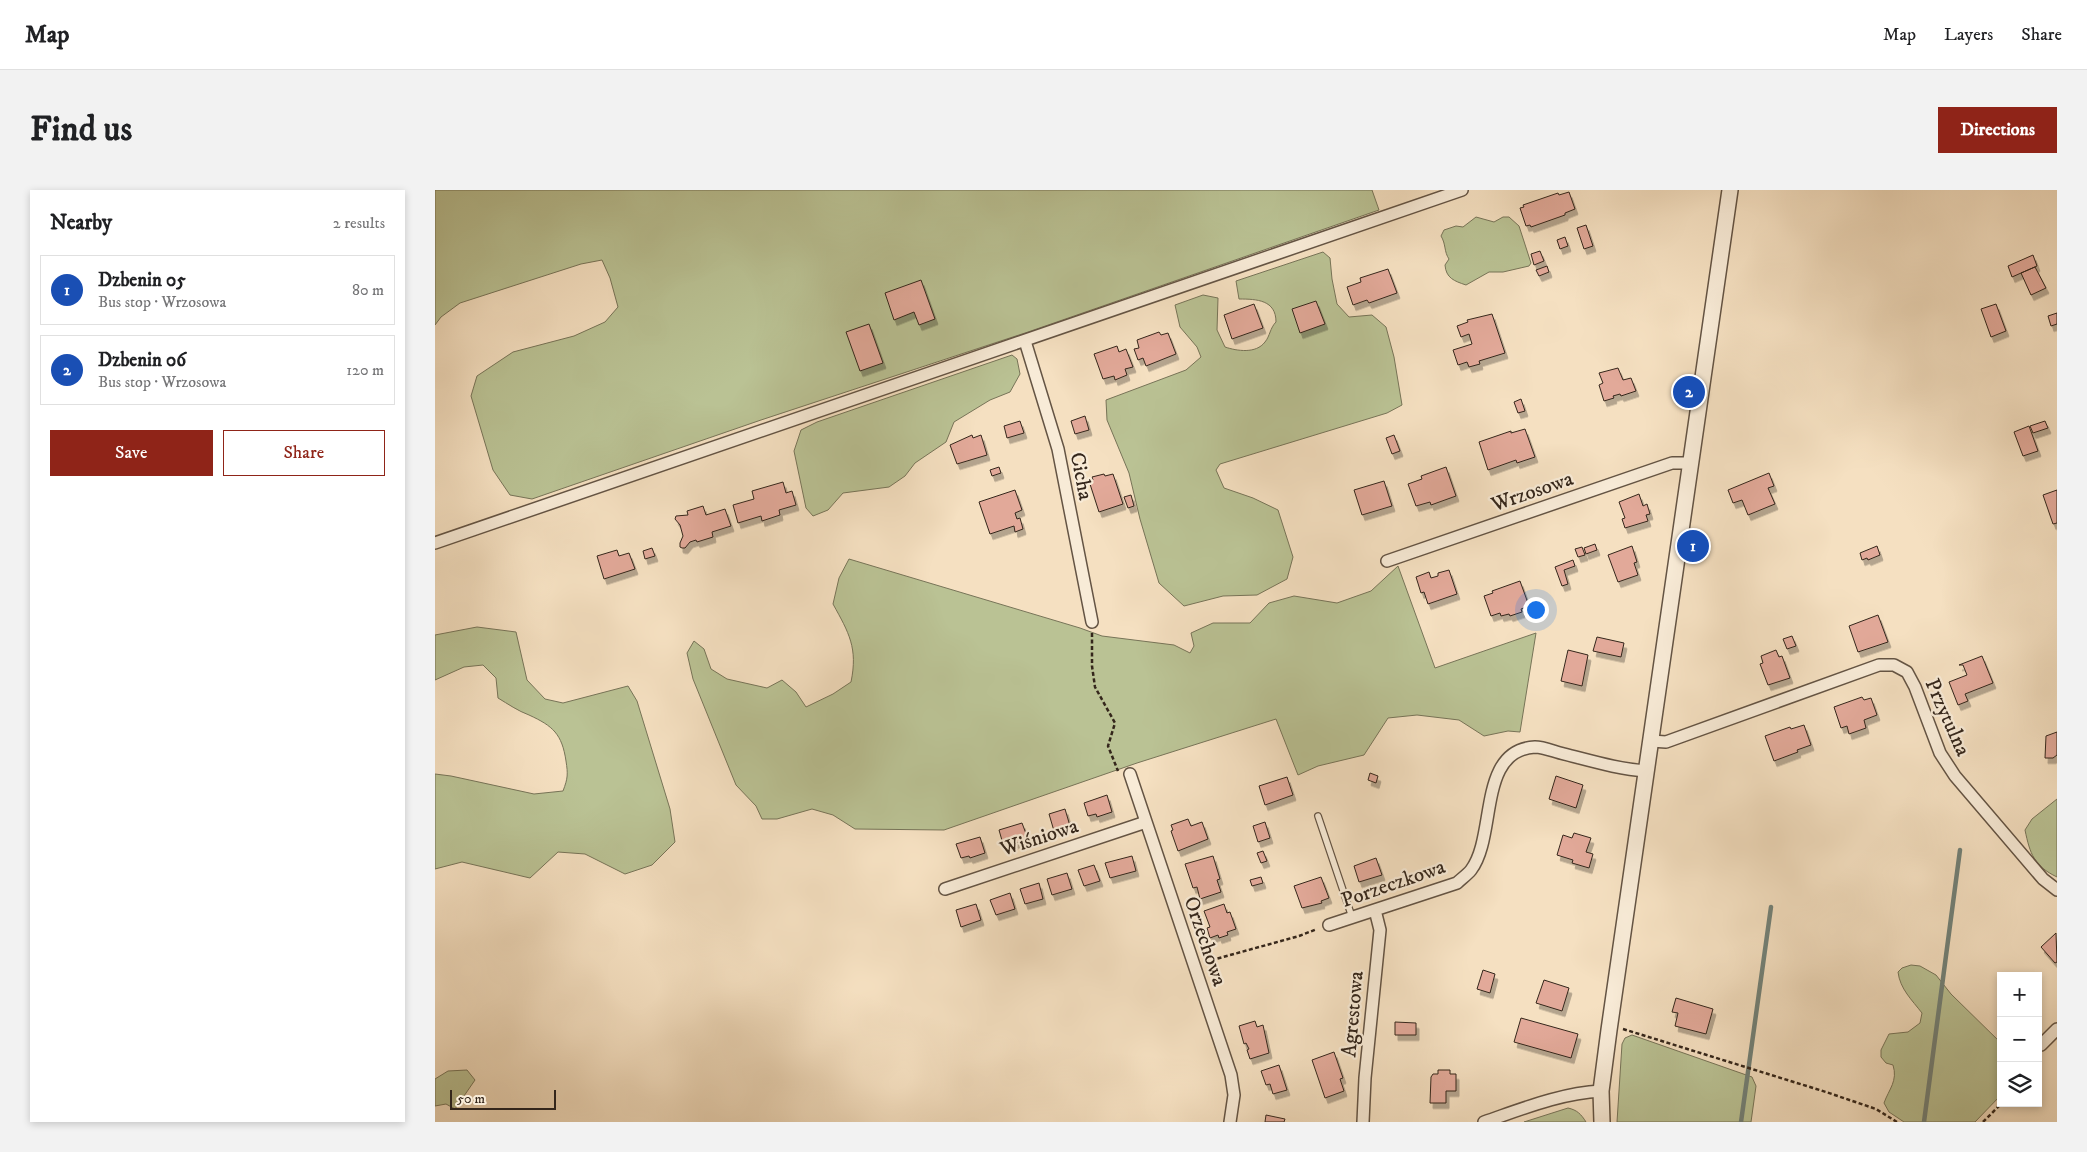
<!DOCTYPE html>
<meta charset="utf-8">
<style>
body{margin:0;font-family:"IM FELL DW Pica",serif;background:#f2f2f2;color:#202124}
.controls{position:absolute;right:15px;bottom:15px;display:grid;overflow:hidden;border-radius:0px;box-shadow:0 2px 8px #0003}
.controls button{width:45px;height:45px;display:grid;place-items:center;padding:0;border:0;border-bottom:1px solid #e0e0e0;background:#fff;color:#202124;font:25px sans-serif}
.scale{position:absolute;left:15px;bottom:12px;width:106px;box-sizing:border-box;padding-left:5px;border:2px solid #34261b;border-top:0;font-size:14px;line-height:18px;white-space:nowrap;color:#34261b;-webkit-text-stroke:4px #f8ebd7;paint-order:stroke}
.you{position:absolute;left:1100px;top:419px;width:18px;height:18px;margin:-12px;border:4px solid #fff;border-radius:50%;background:#1a73e8;box-shadow:0 0 0 8px #1a73e833}
.badge{display:grid;place-items:center;width:32px;height:32px;border-radius:50%;background:#8f2418;color:#fff;font-size:16px;font-weight:700}
.pin{position:absolute;translate:-50% -50%;border:2px solid #fff;box-shadow:0 1px 5px #0006}
.list{margin:0;padding:0;list-style:none}
h2{display:flex;justify-content:space-between;align-items:center;height:65px;margin:0;padding:0 20px;font-size:21px}
h2 small{font-size:16px;font-weight:400;color:#757577}
.list li{display:grid;grid-template-columns:32px 1fr auto;gap:15px;align-items:center;box-sizing:border-box;height:70px;margin:0 10px 10px;padding:0 10px;border:1px solid #e0e0e0;border-radius:0px}
.list b{display:block;font-size:19px;white-space:nowrap}
.list p{margin:0;font-size:16px;white-space:nowrap;color:#757577}
.list em{font-size:16px;font-style:normal;color:#757577}
.actions{display:flex;gap:10px;padding:15px 20px}
.actions a{flex:1;padding:11px 0;border:1px solid #8f2418;border-radius:0px;text-align:center;font-size:18px;color:#8f2418}
.actions .main{background:#8f2418;color:#fff}
.icon{flex:none;width:28px;height:28px;fill:none;stroke:currentColor;stroke-width:2;stroke-linecap:round;stroke-linejoin:round}
.map{position:relative;flex:none;width:1622px;height:932px;overflow:hidden;border-radius:0px}
header{display:flex;align-items:center;gap:30px;box-sizing:border-box;height:70px;padding:0 25px;background:#fff;border-bottom:1px solid #e0e0e0}
header strong{font-size:24px}
nav{display:flex;gap:28px;margin-inline-start:auto;font-size:18px}
.intro{display:flex;align-items:center;justify-content:space-between;box-sizing:border-box;height:120px;padding:0 30px}
h1{margin:0;font-size:35px}
.button{padding:12px 22px;border-radius:0px;background:#8f2418;color:#fff;font-size:18px;font-weight:700}
main{display:flex;gap:30px;padding:0 30px}
aside{flex:1;background:#fff;border-radius:0px;box-shadow:0 2px 8px #0003}
.map>svg:first-child{display:block}
.green{fill:#bac294;stroke:#777458}
.lines{fill:none;stroke-linecap:round;stroke-linejoin:round}
.stream{stroke:#728178;stroke-width:4.5}
.building{fill:#e2a999;stroke:#34261b;filter:url(#shadow)}
.service-casing{stroke:#645444;stroke-width:8}
.minor-casing{stroke:#645444;stroke-width:14}
.tertiary-casing{stroke:#645444;stroke-width:18}
.path{stroke:#34261b;stroke-width:2.5;stroke-dasharray:4 2.5;stroke-linecap:butt}
.service{stroke:#f8ebd7;stroke-width:5.5}
.minor{stroke:#f8ebd7;stroke-width:11}
.tertiary{stroke:#f8ebd7;stroke-width:15}
.labels{text-anchor:middle;stroke-width:4.5;stroke-linejoin:round;paint-order:stroke}
.street-label{font-size:21px;fill:#34261b;stroke:#f8ebd7}
</style>
<header>
<strong>Map</strong>
<nav><a>Map</a><a>Layers</a><a>Share</a></nav>
</header>
<div class="intro"><h1>Find us</h1><a class="button">Directions</a></div>
<main>
<aside>
<h2>Nearby<small>2 results</small></h2>
<ul class="list">
<li><span class="badge" style="background:#1a4fb4">1</span><div><b>Dzbenin 05</b><p>Bus stop · Wrzosowa</p></div><em>80 m</em></li>
<li><span class="badge" style="background:#1a4fb4">2</span><div><b>Dzbenin 06</b><p>Bus stop · Wrzosowa</p></div><em>120 m</em></li>
</ul>
<div class="actions"><a class="main">Save</a><a>Share</a></div>
</aside>
<div class="map">
<svg width="1622" height="932" viewBox="0 0 1622 932">
<defs>
<filter id="shadow"><feDropShadow dx="3" dy="5.5" stdDeviation="0" flood-color="#0004"/></filter>
</defs>
<rect width="100%" height="100%" fill="#f5e0c1"/>
<filter id="stains"><feTurbulence type="fractalNoise" baseFrequency=".004" numOctaves="4"/><feColorMatrix values="0 0 0 0 .2 0 0 0 0 .09 0 0 0 0 .02 0 0 0 .5 -.17"/></filter>
<radialGradient id="worn" r=".72"><stop offset=".6" stop-color="#630" stop-opacity="0"/><stop offset="1" stop-color="#630" stop-opacity=".3"/></radialGradient>
<path class="green" d="M0,0H937L944,20L593,142L326,230L97,309L75,305L58,280L36,206L42,186L78,162L139,146L170,132L183,117L175,88L167,70L146,74L25,113L6,127L0,135Z
M1041,27L1059,32L1068,27H1074L1084,36L1096,73L1094,76L1068,82H1054L1031,95C1019,91 1011,88 1010,75L1014,69C1009,62 1011,54 1006,46L1009,40L1021,36L1028,37Z
M888,62L895,68L897,89L902,114L914,127L937,125L951,137L959,167L967,215L952,223L785,274L781,280L789,298L818,308L843,320L858,367L852,389L822,405L788,406L749,416L724,393L705,329L694,283L672,230L671,210L751,180L766,167L762,157L745,137L740,115L768,105L783,108L782,140L790,157C802,161 821,164 830,152C835,146 835,138 841,132C841,110 822,109 804,109L801,91Z
M577,165L582,169L585,184L575,202L555,210L519,232L511,252L480,273L470,286L454,297L408,303L393,320L378,326L371,318L359,261L366,240L382,232Z
M414,369L645,438L667,446L739,455L755,463L759,456L756,443L778,433H815L834,413L859,406L902,413L936,401L963,376L1000,478L1101,443L1085,542L1073,541L1049,546L1024,530L982,525L953,528L929,565L883,576L863,585L841,529L702,573L509,640L420,639L398,625L377,619L342,629H327L321,616L301,595L258,489L252,463L259,451L269,459L276,479L292,489L332,498L347,490L361,502L371,517L398,504L416,492C423,458 414,443 398,414L404,388Z
M42,437L81,442L92,490L110,509L128,513L193,496L202,511L235,619L240,652L217,675L190,684L150,664L123,662L95,688L27,672L0,679V584L16,586L99,604L128,601C133,588 133,584 131,571C127,544 118,536 94,525C83,521 73,514 63,508L61,488L48,475L29,477L0,490V445Z
M1622,609V687C1599,676 1595,664 1590,640L1597,629Z
M1476,775L1485,776L1501,785L1516,804L1566,853V905L1540,932H1469L1454,922L1449,913C1454,899 1463,891 1458,875L1451,873L1446,867V860L1454,844L1473,842L1485,833L1487,823C1477,810 1465,799 1463,782L1467,778Z
M1197,845L1317,887L1321,896L1316,932H1182L1187,854L1190,848Z
M32,880L40,890L20,919L11,914L0,916V889L13,881Z
M1133,918C1142,920 1146,924 1151,932H1089Z"/>
<g class="lines">
<path class="stream" d="M1306,932L1336,717
M1489,932L1525,660"/>
</g>
<path class="building" d="M1134,2L1140,19L1130,23V25L1096,37L1095,35L1091,36L1085,18L1089,17L1088,15L1123,3L1124,5Z
M1151,35L1158,56L1149,59L1142,38Z
M1130,47L1133,56L1125,59L1122,50Z
M1105,61L1109,71L1099,75L1096,64Z
M1598,65L1602,76L1577,87L1573,76Z
M1112,76L1114,82L1104,86L1101,80Z
M1600,77L1611,98L1596,105L1586,83Z
M953,79L962,103L934,113L932,110L918,115L912,97L926,92L925,88Z
M486,90L500,129L484,135L479,122L459,130L450,103Z
M881,111L890,134L865,143L857,119Z
M819,114L828,138L797,149L789,125Z
M1561,114L1571,141L1556,147L1546,119Z
M1622,123V134L1616,136L1613,126Z
M1057,124L1070,163L1044,171L1045,174L1034,177L1032,172L1023,175L1018,160L1037,154L1034,144L1026,147L1022,136L1033,132L1032,130Z
M434,134L448,173L425,181L411,142Z
M724,142L726,145L733,143L741,164L711,176L708,168L703,170L699,159L704,158L702,150Z
M682,156L684,162L691,159L698,177L690,179L692,185L680,190L679,186L668,189L659,164Z
M1183,178L1188,190L1196,188L1201,201L1186,206L1185,204L1178,206L1179,208L1169,211L1164,195L1168,193L1164,183Z
M1086,209L1090,221L1083,223L1079,212Z
M650,226L654,240L640,244L636,231Z
M585,231L589,243L572,248L569,236Z
M1610,231L1613,238L1598,243L1595,236Z
M1594,236L1603,261L1588,266L1579,242Z
M1090,239L1100,267L1082,273L1081,270L1053,280L1044,252L1076,241V243Z
M537,245L538,248L546,245L552,265L522,274L515,255Z
M959,245L965,261L957,264L951,248Z
M564,277L566,283L557,286L555,280Z
M1011,277L1021,306L996,315L995,312L981,316L973,294L987,289L986,286Z
M1334,283L1339,296L1333,298L1340,314L1313,325L1307,310L1298,313L1293,300Z
M669,284L670,286L678,284L688,314L664,322L654,291L658,290L657,287Z
M949,291L957,316L927,325L919,300Z
M348,292L351,303L357,301L361,315L344,320L345,325L327,331L326,326L303,333L298,315L319,309L317,301Z
M580,300L587,320L580,323L582,329L585,328L588,339L580,342L579,336L555,344L544,312Z
M1622,300V333L1618,334L1608,305Z
M1204,304L1208,316L1212,314L1215,324L1211,325L1213,331L1190,338L1187,329L1190,328L1184,312Z
M696,305L699,316L693,318L689,307Z
M268,316L271,325L290,319L296,336L277,342L278,347L262,352L261,350L255,352L250,358H247L245,357V353L248,346L245,335L240,329L241,326L253,325L252,321Z
M1160,354L1162,360L1151,364L1149,358Z
M1197,356L1202,372L1199,373L1203,385L1183,392L1173,365Z
M1442,356L1445,365L1433,370L1432,368L1427,370L1425,363Z
M1147,357L1150,365L1143,367L1140,359Z
M217,358L220,366L210,369L208,361Z
M182,360L184,366L194,363L200,379L169,389L162,366Z
M1138,370L1140,376L1129,380L1133,394L1127,396L1120,377Z
M1014,380L1022,404L993,414L989,402L986,403L981,387L994,382L996,388L1003,386V383Z
M1085,391L1094,416L1086,419L1087,422L1075,426L1074,424L1066,426L1065,423L1056,426L1049,406L1058,403L1057,401Z
M1443,425L1453,452L1423,462L1414,436Z
M1357,446L1361,456L1352,459L1348,449Z
M1162,447L1189,453L1186,467L1158,461Z
M1133,460L1153,465L1147,496L1126,491Z
M1341,460L1344,467L1347,466L1355,488L1333,495L1325,474L1328,473L1326,466Z
M1547,466L1558,493L1530,504L1533,511L1523,515L1514,492L1532,485L1528,475H1524Z
M1427,507L1429,510L1436,508L1442,525L1429,530L1431,538L1414,544L1412,536L1406,538L1399,517Z
M1369,535L1376,555L1362,560L1363,562L1339,571L1330,546L1355,537L1356,539Z
M1622,542V565L1618,568H1610L1611,546Z
M935,583L943,586L941,593L933,590Z
M1121,586L1148,595L1141,618L1114,609Z
M852,587L858,605L830,615L824,596Z
M672,605L677,622L662,627L661,624L653,626L649,613Z
M630,619L635,636L619,641L614,624Z
M753,629L756,636L767,632L773,649L743,661L736,641L738,640L736,635Z
M830,632L835,648L823,652L818,636Z
M587,633L593,649L577,654L576,652L568,654L564,640Z
M1139,643L1156,648L1151,662L1158,664L1154,678L1137,673L1138,670L1122,665L1128,645L1137,648Z
M545,647L550,663L535,668L534,666L526,668L521,654Z
M828,661L832,671L826,673L822,663Z
M697,666L701,681L675,688L670,673Z
M778,666L785,689L782,690L786,702L765,709L762,697L758,698L750,674Z
M941,668L947,685L924,692L919,676Z
M659,675L665,691L649,696L643,680Z
M632,683L637,699L617,705L612,689Z
M826,687L828,693L817,696L815,690Z
M886,687L894,708L886,711L887,713L867,718L859,696Z
M604,693L608,709L590,714L585,699Z
M575,703L580,719L561,725L555,710Z
M541,714L546,730L526,737L521,720Z
M789,714L792,723L795,722L801,739L792,742L793,745L784,748L783,745L775,748L772,738L775,737L769,721Z
M1621,743L1622,772L1620,773L1606,757Z
M1048,780L1060,784L1055,803L1042,799Z
M1109,790L1134,798L1127,821L1101,813Z
M1241,808L1278,819L1271,844L1240,836L1243,823L1237,822Z
M1086,828L1143,844L1136,868L1079,852Z
M820,831L822,837L828,835L834,863L815,869L812,860L814,859L811,853L809,854L804,836Z
M960,832L981,833V845H960Z
M899,862L908,888L905,889L909,901L890,908L877,870Z
M844,875L852,900L838,904L835,894L831,895L826,881Z
M1003,880H1015V884H1021V901H1011V913H995L996,887L998,884H1003Z
M831,925L850,929L849,932H830Z"/>
<g class="lines">
<g class="service-casing">
<path id="service" d="M883,626L917,727"/>
</g>
<g class="minor-casing">
<path id="minor" d="M590,151L623,259L657,432
M0,353L1027,0
M952,371L1237,273H1255
M1216,551L1231,552L1444,475H1459L1472,482L1480,497L1505,563L1520,586L1608,689L1622,700
M695,584L796,885L799,905L795,932
M510,699L711,632
M894,735L1022,693C1026,689 1032,685 1036,680C1062,646 1042,560 1100,557C1109,557 1120,562 1129,564C1157,571 1183,579 1211,581
M1606,855L1622,839
M928,932L930,888L945,740L940,720
M1049,932C1087,919 1126,903 1166,901"/>
</g>
<g class="tertiary-casing">
<path id="tertiary" d="M1167,932L1166,901L1174,840L1295,0"/>
</g>
<path class="path" d="M657,443V476L660,497L680,533L673,556L683,581
M770,772L864,746L882,739
M1188,839L1391,902L1441,919L1462,932
M1548,932L1567,913"/>
<use href="#service" class="service"/>
<use href="#minor" class="minor"/>
<use href="#tertiary" class="tertiary"/>
</g>
<g class="labels">
<g class="street-label">
<text transform="translate(647 286) rotate(79)" y="7">Cicha</text>
<text transform="translate(1097 301) rotate(-19)" y="7">Wrzosowa</text>
<text transform="translate(1513 527) rotate(66)" y="7">Przytulna</text>
<text transform="translate(604 647) rotate(-18)" y="7">Wiśniowa</text>
<text transform="translate(958 693) rotate(-19)" y="7">Porzeczkowa</text>
<text transform="translate(771 751) rotate(71)" y="7">Orzechowa</text>
<text transform="translate(917 824) rotate(-85)" y="7">Agrestowa</text>
</g>
</g>
<rect width="100%" height="100%" filter="url(#stains)"/>
<rect width="100%" height="100%" fill="url(#worn)"/>
</svg>
<div class="controls">
<button>+</button>
<button>−</button>
<button><svg class="icon" aria-label="layers" viewBox="0 0 24 24"><path d="M12 4l9 5-9 5-9-5zM3 14l9 5 9-5"/></svg></button>
</div>
<div class="scale">50 m</div>
<div class="you"></div>
<div class="pin badge" style="left:1258px;top:356px;background:#1a4fb4">1</div>
<div class="pin badge" style="left:1254px;top:202px;background:#1a4fb4">2</div>
</div>
</main>
